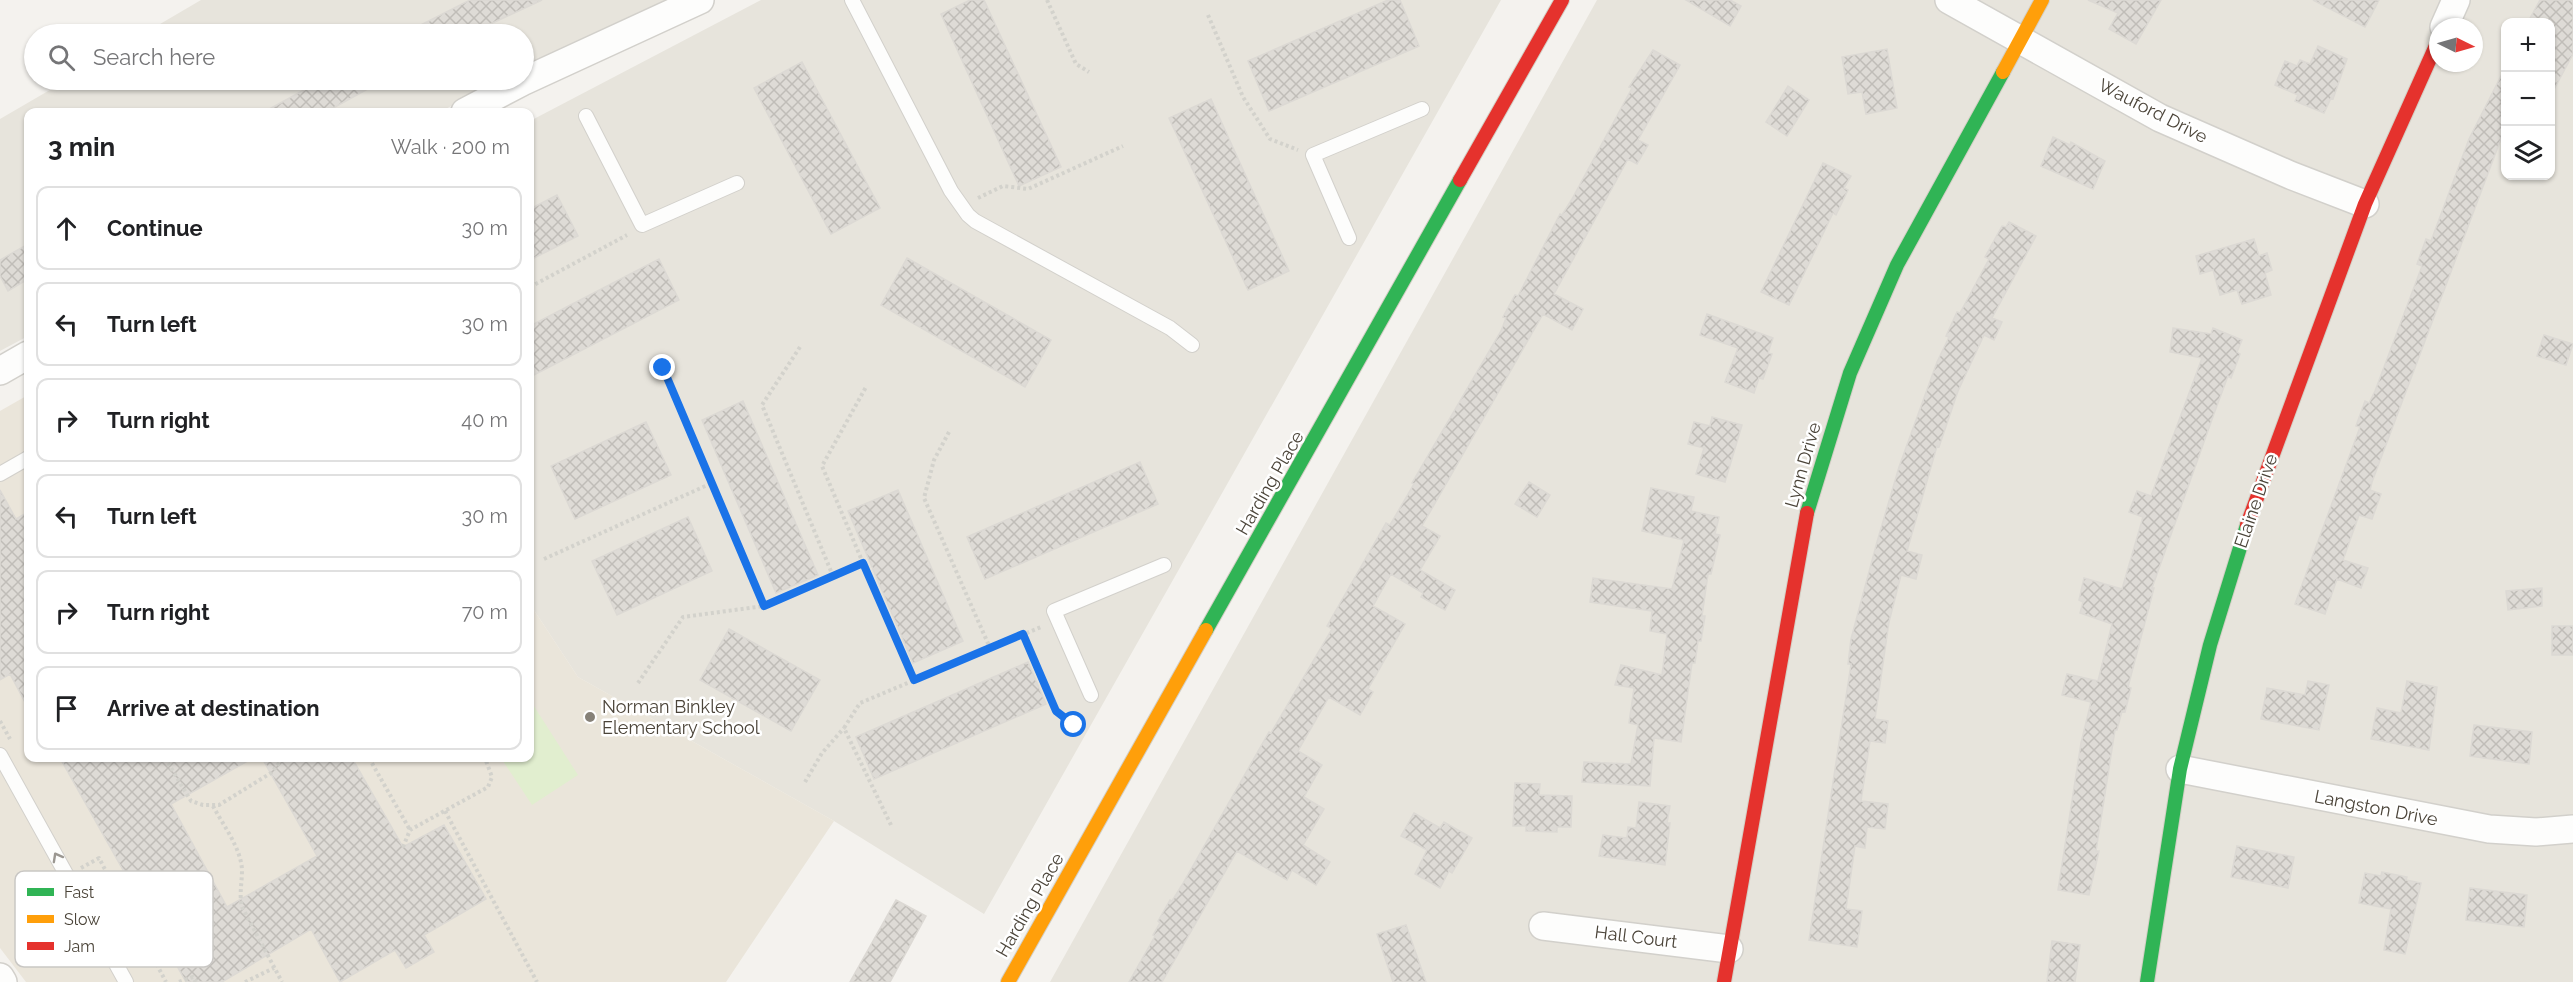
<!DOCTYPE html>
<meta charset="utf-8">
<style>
body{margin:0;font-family:Raleway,sans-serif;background:#f6f6f6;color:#202124}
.controls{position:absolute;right:18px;top:18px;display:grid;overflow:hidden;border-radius:12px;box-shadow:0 2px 4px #0004}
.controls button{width:54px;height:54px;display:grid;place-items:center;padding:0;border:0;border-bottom:2px solid #e0e0e0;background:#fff;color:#202124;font:30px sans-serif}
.compass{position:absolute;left:2429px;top:18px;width:54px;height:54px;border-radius:50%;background:#fff;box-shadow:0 2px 4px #0004;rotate:95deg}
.stop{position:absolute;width:18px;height:18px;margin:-14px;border:4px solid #1a73e8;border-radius:50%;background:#fff}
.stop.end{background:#1a73e8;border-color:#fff;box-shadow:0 2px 6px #0008}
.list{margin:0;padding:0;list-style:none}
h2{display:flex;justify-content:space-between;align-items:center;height:78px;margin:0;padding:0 24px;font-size:26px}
h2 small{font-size:20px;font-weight:400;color:#757577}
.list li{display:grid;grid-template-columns:39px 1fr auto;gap:18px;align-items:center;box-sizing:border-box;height:84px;margin:0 12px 12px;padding:0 12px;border:2px solid #e0e0e0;border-radius:12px}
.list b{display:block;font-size:22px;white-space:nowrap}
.list em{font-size:20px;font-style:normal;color:#757577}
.icon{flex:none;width:33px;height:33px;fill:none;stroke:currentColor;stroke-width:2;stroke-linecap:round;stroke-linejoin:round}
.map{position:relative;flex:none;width:2573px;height:982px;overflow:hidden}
.search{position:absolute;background:#fff;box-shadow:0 2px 4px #0004;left:24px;top:24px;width:510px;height:66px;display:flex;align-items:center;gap:15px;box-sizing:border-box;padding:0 21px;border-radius:33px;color:#757577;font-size:22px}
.panel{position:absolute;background:#fff;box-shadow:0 2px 4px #0004;left:24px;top:108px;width:510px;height:654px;border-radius:12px}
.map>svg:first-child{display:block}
.residential{fill:#e7e4dc;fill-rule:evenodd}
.education{fill:#eae5da}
.park{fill:#e1eecf}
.building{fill:url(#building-cross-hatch);stroke:#dcd9d4;stroke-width:1.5}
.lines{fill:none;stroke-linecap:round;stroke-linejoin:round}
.lane-casing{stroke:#d2d0cb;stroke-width:16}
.street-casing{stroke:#d2d0cb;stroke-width:30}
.fast-casing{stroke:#d3cfc5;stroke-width:16}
.slow-casing{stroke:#d3cfc5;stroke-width:16}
.jam-casing{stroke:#d3cfc5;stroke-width:16}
.path{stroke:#d3d2cc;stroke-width:4;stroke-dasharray:3 3;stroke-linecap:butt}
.lane{stroke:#fdfdfc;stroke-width:14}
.street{stroke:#fdfdfc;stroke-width:27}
.fast{stroke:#30b455;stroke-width:14}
.slow{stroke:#ff9f0a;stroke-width:14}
.jam{stroke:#e5322d;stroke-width:14}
.oneway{stroke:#9b9791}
.route{stroke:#1a73e8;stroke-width:8}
.poi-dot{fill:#868178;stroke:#fff;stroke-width:2}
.labels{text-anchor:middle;stroke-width:5;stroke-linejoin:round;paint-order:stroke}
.street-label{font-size:18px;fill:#4b4439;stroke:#fff}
.poi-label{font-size:18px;fill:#4b4439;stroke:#fff;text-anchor:start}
.key{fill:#fff;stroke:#c9c7c4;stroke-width:1.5}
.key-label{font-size:16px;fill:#4b4439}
</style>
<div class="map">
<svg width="2573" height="982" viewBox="0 0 2573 982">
<defs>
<pattern id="building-cross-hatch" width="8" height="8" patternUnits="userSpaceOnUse" patternTransform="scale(1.5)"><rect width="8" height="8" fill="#dedbd6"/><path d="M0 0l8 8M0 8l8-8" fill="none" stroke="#c0bdb8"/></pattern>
</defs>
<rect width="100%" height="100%" fill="#f4f2ee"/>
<path class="residential" d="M201,0H677L524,69V34H143Z
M761,0H1501L984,914L834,821L578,677L530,604V121Z
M1597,0H2573V982H1050ZM2506,22H2550V176H2506ZM2438,27H2474V63H2438Z
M67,80H500L440,112H28V336L0,351V119Z"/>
<path class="education" d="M28,395V758H530V604L578,677L834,821L726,982H26L0,948V411Z"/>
<path class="park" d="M530,700L578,775L532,805L501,758H530Z"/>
<path class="building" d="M470,0H542L469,34H403Z
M970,0H984L1061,167L1019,186L941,14Z
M1388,0H1400L1419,46L1269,111L1248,61Z
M1686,0H1730L1741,6L1730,26Z
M2088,0H2161L2136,44L2109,29L2118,13Z
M2313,0H2379L2365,27Z
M2540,0H2573V54L2550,97V22H2528Z
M2318,46L2347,59L2333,99L2331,98L2324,113L2295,101L2298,95L2275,85L2285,61L2297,66L2300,60L2310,64Z
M1887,49L1897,108L1866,114L1862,92L1848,94L1842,57Z
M1653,50L1680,65L1638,140L1648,145L1637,164L1628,159L1554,294L1583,309L1572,330L1543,314L1422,526L1440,536L1420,570L1455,590L1445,610L1421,597L1423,593L1391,574L1373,606L1405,624L1368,689L1373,692L1360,715L1329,697L1298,751L1322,765L1304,797L1324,809L1303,845L1330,862L1316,885L1292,870L1287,880L1237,851L1162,982H1129L1155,936L1153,935L1160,923L1158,921L1170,900L1172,901L1182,885L1269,732L1271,733L1332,629L1327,626L1386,523L1390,525L1414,484L1412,483L1501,331L1506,318L1503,317L1515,295L1518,296L1560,214L1562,215L1572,199L1632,88L1629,87Z
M802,62L880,208L831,234L754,88Z
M2505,68V128L2372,482L2370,490L2381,494L2372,519L2359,515L2343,560L2368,568L2361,588L2337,579L2325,614L2295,604L2360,427L2356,426L2365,401L2369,403L2375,391L2422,266L2417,264L2426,239L2431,241L2469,139Z
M322,80H384L326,112H264Z
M1788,86L1809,100L1787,136L1766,122Z
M1211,99L1289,271L1248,290L1169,118Z
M2053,137L2070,145L2071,142L2105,161L2093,189L2041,166Z
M1823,163L1851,176L1844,188L1848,190L1836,215L1833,213L1789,305L1761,292Z
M557,195L578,236L530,260V209Z
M2009,222L2036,236L1992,318L2002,322L1994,340L1984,335L1958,391L1939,447L1937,446L1907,551L1922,555L1916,579L1901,575L1889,622L1875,719L1888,721L1885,743L1870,741L1861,801L1888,804L1885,829L1867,827L1865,848L1855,846L1846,909L1862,911L1857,947L1809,940L1851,664H1848L1851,639L1877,542L1899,467L1937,362L1949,337L1946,336L1957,312L1960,313L1989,259L1985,257L2002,226L2006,227Z
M2254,239L2259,256L2267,253L2272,270L2265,273L2271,295L2242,304L2237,290L2220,295L2213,270L2200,274L2196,256Z
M28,244V279L8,291L0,276V260Z
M907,258L1051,340L1025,387L881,305Z
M659,259L679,300L530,377V326Z
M1707,314L1773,338L1768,353L1772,354L1763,379L1759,378L1754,393L1725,382L1738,348L1700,335Z
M2173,328L2211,334L2213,328L2242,340L2237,352L2240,354L2231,378L2228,376L2215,411L2152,588H2154L2128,687L2131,688L2125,712L2122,711L2117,730H2115L2096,851H2099L2089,895L2058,890L2081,743L2091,702L2062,695L2067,674L2098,681L2112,624L2080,613L2083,602L2079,600L2084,578L2122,589L2143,517L2129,512L2137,491L2151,496L2202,358L2170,352Z
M2544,335L2573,344L2566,365L2537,356Z
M743,401L818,575L776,593L702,420Z
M1712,417L1742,425L1725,482L1696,474L1704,448L1688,444L1694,422L1710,426Z
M646,422L671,475L575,519L551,466Z
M1140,462L1158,504L985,579L967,537Z
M1529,482L1550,495L1537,517L1515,504Z
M1651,488L1694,497L1691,511L1719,517L1715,534L1720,535L1711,574H1708L1702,616H1705L1701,641H1698L1695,663H1692L1681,742L1654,738L1650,786L1582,782L1584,762L1631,764L1638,725L1629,723L1634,688L1615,685L1621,665L1662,675L1667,634L1650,631L1652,611L1590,602L1593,578L1672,589L1684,540L1642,531Z
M0,490L16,519L28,512V708L10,674L0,680Z
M898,490L963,641L913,663L848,511Z
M688,517L712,571L617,615L592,561Z
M2542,588V606L2508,610L2506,591Z
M2552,626H2573V655H2552Z
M729,629L820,680L791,731L700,680Z
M1028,662L1046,704L874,779L856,737Z
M2308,681L2329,685L2319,730L2261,719L2267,688L2305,695Z
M2407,681L2437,687L2429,750L2371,739L2377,708L2401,713Z
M2474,725L2532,732L2529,764L2470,756Z
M60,758H253L171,804L227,907L317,856L262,758H352L403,847L444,825L486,899L424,935L434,952L406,968L395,950L340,982L311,929L222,982H186Z
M1515,783L1540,784L1539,795L1572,796L1571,827H1557V832L1526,831V826H1513Z
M1639,802L1670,806L1667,823H1670L1665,865L1599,856L1603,835L1627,838L1628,827L1636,828Z
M1414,813L1440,828L1444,822L1472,838L1452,873L1449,871L1440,888L1415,874L1427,850L1401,836Z
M2237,846L2294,857L2288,888L2231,877Z
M2382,872L2407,877L2406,880L2421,883L2405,954L2384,950L2391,909L2359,903L2365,873L2381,876Z
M2470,888L2527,895L2524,927L2466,920Z
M896,900L926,916L890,982H850Z
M1406,925L1426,982H1393L1377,934Z
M2052,941L2080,945L2075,982H2047Z"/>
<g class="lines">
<g class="lane-casing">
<path id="lane" d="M852,0L951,191L968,215L975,221L1170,328L1192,345
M586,116L642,225L737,183
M1349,238L1313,155L1422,109
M0,474L28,458
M1091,695L1054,611L1164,565
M0,755L126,982"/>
</g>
<g class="street-casing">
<path id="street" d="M1949,0L2160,118L2290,175L2365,204
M2444,27L2456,0
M465,112L522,82L700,0
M0,371L28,355
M2180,769L2489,829L2536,832L2573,829
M1543,926L1729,949
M0,977L3,982"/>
</g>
<g class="fast-casing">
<path id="fast" d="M1807,513L1850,373L1897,265L2003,72
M1206,630L1460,180
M2147,982L2180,769L2210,645L2247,525"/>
</g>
<g class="slow-casing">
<path id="slow" d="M2003,72L2042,0
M1008,982L1206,630"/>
</g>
<g class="jam-casing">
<path id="jam" d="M1460,180L1562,0
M2247,525L2365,204L2438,41
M1724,982L1807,513"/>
</g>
<path class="path" d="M1047,0L1076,64L1089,72
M1208,15L1243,97L1270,139L1298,150
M978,198L1003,186L1028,189L1123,146
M530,287L627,235
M800,347L762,405L833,576
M663,368L764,606L863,563L822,466L866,387
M949,432L934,460L924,498L990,648
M544,559L712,483
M863,563L914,680
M1023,634L1056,711L1074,725
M638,683L683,617L764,606
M0,721L10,739
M165,758L191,801L203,805H219L271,773L283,758
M369,758L410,830
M805,782L822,753L844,728
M213,806C223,825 241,848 242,870C242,883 239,894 242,907L282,982
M445,811L537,982
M891,825L844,728L860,703L1041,627
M403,847L410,830L488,787L492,777L485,758
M81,868L99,858L128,913L112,922
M129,953L146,944L166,982
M179,982L193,977L196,982
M245,982L274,968"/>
<use href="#lane" class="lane"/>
<use href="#street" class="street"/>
<use href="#fast" class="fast"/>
<use href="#slow" class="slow"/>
<use href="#jam" class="jam"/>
</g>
<defs><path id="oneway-chevron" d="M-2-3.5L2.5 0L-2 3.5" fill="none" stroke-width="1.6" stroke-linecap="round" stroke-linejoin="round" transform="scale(1.5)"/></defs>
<use class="oneway" href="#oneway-chevron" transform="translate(57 857) rotate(-119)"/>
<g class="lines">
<path class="route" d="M663,368L764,606L863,563L914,680L1023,634L1056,711L1074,725"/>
</g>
<circle class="poi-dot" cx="590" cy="717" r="6"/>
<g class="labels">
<g class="street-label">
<text transform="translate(2153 111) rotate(27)" y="6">Wauford Drive</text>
<text transform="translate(1803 465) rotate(-74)" y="6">Lynn Drive</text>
<text transform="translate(1270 483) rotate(-60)" y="6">Harding Place</text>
<text transform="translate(2256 501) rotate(-71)" y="6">Elaine Drive</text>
<text transform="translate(2376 808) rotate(11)" y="6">Langston Drive</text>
<text transform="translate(1030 905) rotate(-60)" y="6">Harding Place</text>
<text transform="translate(1636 937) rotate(7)" y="6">Hall Court</text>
</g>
<g class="poi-label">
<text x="602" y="713">Norman Binkley<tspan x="602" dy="21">Elementary School</tspan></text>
</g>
</g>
<rect x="15" y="871" width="198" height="96" rx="9" class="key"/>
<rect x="27" y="888" width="27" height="8" fill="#30b455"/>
<rect x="27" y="915" width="27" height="8" fill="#ff9f0a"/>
<rect x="27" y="942" width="27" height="8" fill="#e5322d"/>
<g class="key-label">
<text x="64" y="898">Fast</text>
<text x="64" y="925">Slow</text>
<text x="64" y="952">Jam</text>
</g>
</svg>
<div class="controls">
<button>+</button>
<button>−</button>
<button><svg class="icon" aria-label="layers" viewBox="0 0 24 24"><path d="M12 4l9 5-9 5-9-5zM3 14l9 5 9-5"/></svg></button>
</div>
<svg class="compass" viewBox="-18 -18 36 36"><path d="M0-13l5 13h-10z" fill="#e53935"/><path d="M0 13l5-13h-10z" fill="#757577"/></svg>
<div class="stop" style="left:1074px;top:725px"></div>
<div class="stop end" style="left:663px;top:368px"></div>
<div class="search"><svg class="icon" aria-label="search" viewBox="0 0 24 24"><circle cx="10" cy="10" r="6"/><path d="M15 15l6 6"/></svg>Search here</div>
<section class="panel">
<h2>3 min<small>Walk · 200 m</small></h2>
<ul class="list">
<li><svg class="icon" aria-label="ahead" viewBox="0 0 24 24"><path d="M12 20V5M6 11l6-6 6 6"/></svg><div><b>Continue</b></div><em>30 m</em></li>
<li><svg class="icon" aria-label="left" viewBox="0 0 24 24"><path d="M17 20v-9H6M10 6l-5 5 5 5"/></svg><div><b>Turn left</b></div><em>30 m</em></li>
<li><svg class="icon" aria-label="right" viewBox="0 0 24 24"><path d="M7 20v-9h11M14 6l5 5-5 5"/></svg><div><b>Turn right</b></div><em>40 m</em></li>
<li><svg class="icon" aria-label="left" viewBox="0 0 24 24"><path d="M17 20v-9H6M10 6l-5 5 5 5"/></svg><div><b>Turn left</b></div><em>30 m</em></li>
<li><svg class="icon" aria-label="right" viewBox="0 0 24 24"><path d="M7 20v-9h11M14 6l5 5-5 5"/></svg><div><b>Turn right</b></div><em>70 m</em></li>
<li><svg class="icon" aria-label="arrive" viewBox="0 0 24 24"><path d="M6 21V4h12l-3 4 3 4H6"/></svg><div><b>Arrive at destination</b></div></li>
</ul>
</section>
</div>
